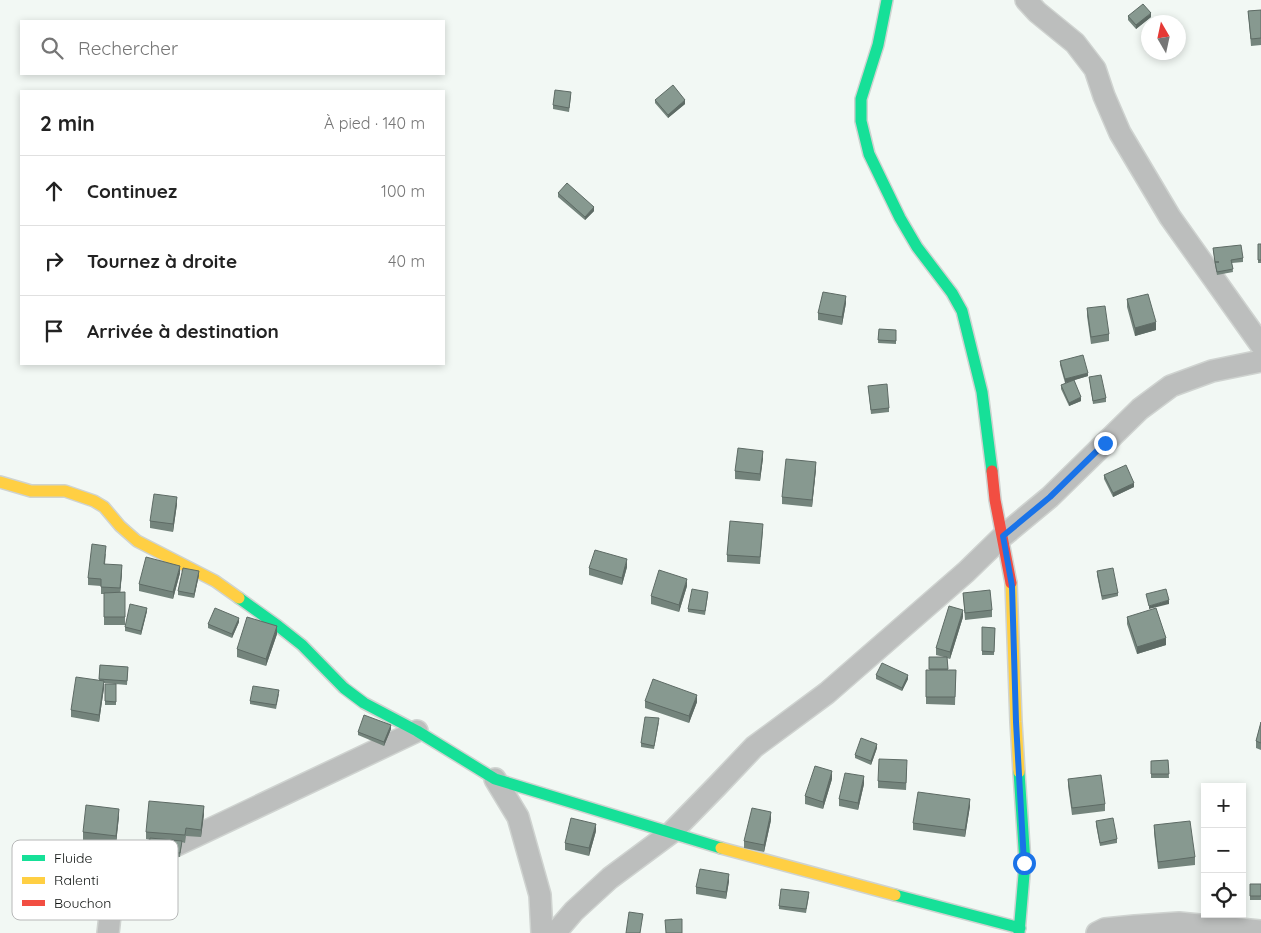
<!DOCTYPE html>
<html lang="fr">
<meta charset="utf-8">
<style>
body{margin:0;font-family:Quicksand,sans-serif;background:#f6f6f6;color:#222}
.controls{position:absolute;right:15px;bottom:15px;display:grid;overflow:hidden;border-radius:0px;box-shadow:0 2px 8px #0003}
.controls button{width:45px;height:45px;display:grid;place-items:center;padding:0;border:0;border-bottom:1px solid #e0e0e0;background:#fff;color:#222;font:25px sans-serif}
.compass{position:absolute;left:1141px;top:15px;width:45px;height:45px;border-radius:50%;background:#fff;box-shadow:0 2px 8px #0003;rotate:351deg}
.stop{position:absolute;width:15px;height:15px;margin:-11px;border:4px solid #1a73e8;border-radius:50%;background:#fff}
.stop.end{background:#1a73e8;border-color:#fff;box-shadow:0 1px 5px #0008}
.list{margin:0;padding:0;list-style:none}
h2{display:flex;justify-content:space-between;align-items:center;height:65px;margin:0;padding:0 20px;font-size:21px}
h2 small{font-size:16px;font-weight:400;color:#767676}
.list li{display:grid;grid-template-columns:32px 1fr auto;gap:15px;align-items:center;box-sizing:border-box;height:70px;padding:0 20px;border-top:1px solid #e0e0e0}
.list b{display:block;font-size:19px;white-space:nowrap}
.list em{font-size:16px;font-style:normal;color:#767676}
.icon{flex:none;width:28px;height:28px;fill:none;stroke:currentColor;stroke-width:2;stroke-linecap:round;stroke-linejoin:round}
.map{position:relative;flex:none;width:1261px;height:933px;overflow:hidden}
.search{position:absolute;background:#fff;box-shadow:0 2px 8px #0003;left:20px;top:20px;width:425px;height:55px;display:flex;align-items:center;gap:12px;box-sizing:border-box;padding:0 18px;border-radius:0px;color:#767676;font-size:19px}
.panel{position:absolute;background:#fff;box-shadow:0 2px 8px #0003;left:20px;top:90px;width:425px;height:275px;border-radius:0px}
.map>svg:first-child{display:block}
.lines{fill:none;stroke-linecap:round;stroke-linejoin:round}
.street-casing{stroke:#cfd3d0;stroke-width:24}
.fast-casing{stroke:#cfd3d0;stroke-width:14}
.slow-casing{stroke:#cfd3d0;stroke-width:14}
.jam-casing{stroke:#cfd3d0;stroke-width:14}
.street{stroke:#bcbebd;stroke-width:21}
.fast{stroke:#16e098;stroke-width:11}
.slow{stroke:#ffcf43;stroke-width:11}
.jam{stroke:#f24e42;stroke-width:11}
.wall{fill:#74847c}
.shaded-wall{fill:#5e6b65}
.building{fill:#879990;stroke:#5e6b65}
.route{stroke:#1a73e8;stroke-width:6}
.key{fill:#fff;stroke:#b7b8b8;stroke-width:1}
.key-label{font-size:14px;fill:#0f1311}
</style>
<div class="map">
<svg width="1261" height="933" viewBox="0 0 1261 933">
<rect width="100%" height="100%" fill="#f2f8f4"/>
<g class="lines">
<g class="street-casing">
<path id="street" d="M1026,0L1037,12L1075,43L1095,69L1104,96L1120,133L1170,217L1261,345
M495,779L518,817L540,895L542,933
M108,933C110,919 110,904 115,891C121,875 146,862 160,853L417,731
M555,933L574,911L610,878L672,832L717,786L754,747L827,693L966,572L1003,536L1050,497L1140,409L1171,386L1212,371L1261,361
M1097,933L1105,929L1135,926L1179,923L1261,931"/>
</g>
<g class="fast-casing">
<path id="fast" d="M887,0L878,45L861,99V121L869,154L900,218L917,247L952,293L962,311L982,392L992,471
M239,598L278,626L302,645L344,688L364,703L417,731L495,779L721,848
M895,895L1020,928
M1019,933L1025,863L1019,772"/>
</g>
<g class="slow-casing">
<path id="slow" d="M0,482L31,491H65L94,501L104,507L120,526L137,541L215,581L239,598
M1011,583L1016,722L1019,772
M721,848L895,895"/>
</g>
<g class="jam-casing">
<path id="jam" d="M992,471L995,500L1011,583"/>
</g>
<use href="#street" class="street"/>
<use href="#fast" class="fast"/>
<use href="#slow" class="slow"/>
<use href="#jam" class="jam"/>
</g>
<path class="wall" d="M1261,10V45L1251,46L1248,11Z
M1128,16L1151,17L1136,29L1128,20Z
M571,96L569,112L553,109V105Z
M655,100L685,104L668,118L655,103Z
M558,193L594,211L585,220L558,197Z
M1258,244H1261V263H1258Z
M1213,248L1243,258V262L1232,263L1233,272L1217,275L1215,265Z
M1127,299L1156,330L1135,336L1127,307Z
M846,303L842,325L818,320V313Z
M1087,308L1109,334V341L1091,344L1087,316Z
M879,329L896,330V344L878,343Z
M1060,361L1088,376L1074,380L1081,401L1069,406L1061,389V385L1073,381L1065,383L1060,365Z
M1089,377L1106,398V402L1093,404Z
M868,386L889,408V412L871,414Z
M763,458L760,481L735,479V471Z
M816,469L812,507L782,504V497Z
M1104,475L1134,487L1113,497L1104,479Z
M177,504L173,532L150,528V521Z
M763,531L760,564L727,562V555Z
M106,553L105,564L122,573L120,592H125V625H104V594H101V586L88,585V578Z
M627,567L622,585L589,575V568Z
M1097,571L1118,593V596L1102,600L1097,575Z
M180,573L173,599L139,591V584Z
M199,575L194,598L178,595V591Z
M687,586L679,612L651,604V596Z
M963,593L992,610V617L965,620Z
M708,595L705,615L688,612V609Z
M147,611L141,635L125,631V627Z
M963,617L950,659L947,658L948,670H956L955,705L926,704V670H929L944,657L936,655V648Z
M1127,617L1166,645L1137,654L1127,624Z
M239,622L232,638L208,628V624Z
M982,627L995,628L994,655H982Z
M277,634L266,666L237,657V649Z
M100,665L128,667L127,685L104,683V688L99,722L71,717V710L99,680Z
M876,675L908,679L902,691L876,679Z
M105,684H116V705H105Z
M279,694L276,709L250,704V701Z
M645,701L697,702L689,723L645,708Z
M659,722L654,749L641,747V743Z
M1261,722V750L1256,748V741Z
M391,729L384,746L358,735V732Z
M877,748L871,765L855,758V755Z
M1168,760L1169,778H1151V761Z
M907,768L906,790L878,788V781Z
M832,779L823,809L805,804V796Z
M1068,779L1105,804V811L1072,815L1068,786Z
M864,784L858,810L839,806V799Z
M970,806L965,837L913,830V823Z
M204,814L201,837L186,836L185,843L182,842L180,857L149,854L150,840L146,839V832Z
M119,816L116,844L83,840V832Z
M771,820L764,852L744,848V841Z
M1096,821L1117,839V843L1100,846L1096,825Z
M1154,825L1195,857V865L1158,869L1154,833Z
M596,831L589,856L565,850V843Z
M729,881L726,899L696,894V887Z
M1250,884H1261V900H1250Z
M809,896L806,913L779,909V906Z"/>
<path class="shaded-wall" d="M1151,13V17L1136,29V25Z
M685,100V104L668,118V115Z
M594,207V211L585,220V217Z
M846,296V303L842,325V317Z
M1156,322V330L1135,336V328Z
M1088,373V376L1065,383V379Z
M1081,397V401L1069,406V403Z
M763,451V458L760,481V474Z
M816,462V469L812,507V500Z
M1134,483V487L1113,497V493Z
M177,497V504L173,532V524Z
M627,559V567L622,585V578Z
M122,565V573L120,596V588Z
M180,566V573L173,599V592Z
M199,571V575L194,598V594Z
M687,579V586L679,612V605Z
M1169,600V604L1149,609V606Z
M147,608V611L141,635V631Z
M963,610V617L950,659V652Z
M239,618V622L232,638V634Z
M277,626V634L266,666V659Z
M1166,638V645L1137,654V647Z
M908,675V679L902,691V688Z
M104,681V688L99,722V715Z
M697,695V702L689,723V716Z
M391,725V729L384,746V742Z
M877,744V748L871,765V761Z
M832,771V779L823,809V802Z
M864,776V784L858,810V803Z
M970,799V806L965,837V830Z
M204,806V814L201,837V830Z
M119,809V816L116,844V836Z
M771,812V820L764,852V845Z
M596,824V831L589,856V848Z
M729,874V881L726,899V892Z"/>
<path class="building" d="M1143,4L1151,13L1136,25L1128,16Z
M1261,10V38L1251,39L1248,11Z
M673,85L685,100L668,115L655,100Z
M555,90L571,92L569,108L553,105Z
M567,183L594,207L585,217L558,193Z
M1258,244H1261V260H1258Z
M1241,245L1243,258L1231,260L1233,269L1217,272L1215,262H1219H1215L1213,248Z
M823,292L846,296L842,317L818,313Z
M1148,294L1156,322L1135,328L1127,299Z
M1105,306L1109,334L1091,337L1087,308Z
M879,329L896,330V341L878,340Z
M1083,355L1088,373L1065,379L1060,361Z
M1101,375L1106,398L1093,401L1089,377Z
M1074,380L1081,397L1069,403L1061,385Z
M887,384L889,408L871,410L868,386Z
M738,448L763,451L760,474L735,471Z
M786,459L816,462L812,500L782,497Z
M1126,465L1134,483L1113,493L1104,475Z
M154,494L177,497L173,524L150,521Z
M730,521L763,524L760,557L727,555Z
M92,544L106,546L104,564L122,565L120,588L101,587V579L88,578Z
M595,550L627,559L622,578L589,568Z
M146,557L180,566L173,592L139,584Z
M183,568L199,571L194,594L178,591Z
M1113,568L1118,593L1102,596L1097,571Z
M659,570L687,579L679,605L651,596Z
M692,589L708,592L705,611L688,609Z
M1166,589L1169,600L1149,606L1146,594Z
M990,590L992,610L965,613L963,593Z
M125,592V617H104V593Z
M130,604L147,608L141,631L125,627Z
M949,606L963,610L950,652L936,648Z
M215,608L239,618L232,634L208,624Z
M1156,608L1166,638L1137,647L1127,617Z
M247,617L277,626L266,659L237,649Z
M982,627L995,628L994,652L982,651Z
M929,657H947L948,669H929Z
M882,663L908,675L902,688L876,675Z
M100,665L128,667L127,681L99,679Z
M926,670H956L955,697H926Z
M76,677L104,681L99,715L71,710Z
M653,679L697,695L689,716L645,701Z
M105,684H116V702L105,701Z
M253,686L279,690L276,705L250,701Z
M364,715L391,725L384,742L358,732Z
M645,717L659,718L654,746L641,743Z
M1261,722V743L1256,741Z
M861,738L877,744L871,761L855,755Z
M879,759L907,760L906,783L878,781Z
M1168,760L1169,774H1151V761Z
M815,766L832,771L823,802L805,796Z
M845,773L864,776L858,803L839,799Z
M1101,775L1105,804L1072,808L1068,779Z
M918,792L970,799L965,830L913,823Z
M149,801L204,806L201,830L186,828L185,835L146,832Z
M86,805L119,809L116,836L83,832Z
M752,808L771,812L764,845L744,841Z
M571,818L596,824L589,848L565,843Z
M1113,818L1117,839L1100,843L1096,821Z
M1190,821L1195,857L1158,862L1154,825Z
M150,838L182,841L180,853L149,851Z
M700,869L729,874L726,892L696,887Z
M1250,884H1261V896H1250Z
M781,889L809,892L806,909L779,906Z
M629,912L643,914L640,933H626Z
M682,919V933H666L665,920Z"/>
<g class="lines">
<path class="route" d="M1024,863L1016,722L1012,586L1003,536L1050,497L1105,443"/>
</g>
<rect x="12" y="840" width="166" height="80" rx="8" class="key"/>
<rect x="22" y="855" width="23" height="6" fill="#16e098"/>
<rect x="22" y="877" width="23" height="7" fill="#ffcf43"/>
<rect x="22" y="900" width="23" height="6" fill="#f24e42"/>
<g class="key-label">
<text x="54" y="863">Fluide</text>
<text x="54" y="885">Ralenti</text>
<text x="54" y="908">Bouchon</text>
</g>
</svg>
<div class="controls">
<button>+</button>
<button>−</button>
<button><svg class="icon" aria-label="locate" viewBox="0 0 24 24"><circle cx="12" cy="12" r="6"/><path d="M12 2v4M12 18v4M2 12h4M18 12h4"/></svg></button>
</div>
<svg class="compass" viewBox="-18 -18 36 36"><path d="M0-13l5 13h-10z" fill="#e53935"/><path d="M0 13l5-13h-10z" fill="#767676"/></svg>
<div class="stop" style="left:1024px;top:863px"></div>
<div class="stop end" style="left:1105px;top:443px"></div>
<div class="search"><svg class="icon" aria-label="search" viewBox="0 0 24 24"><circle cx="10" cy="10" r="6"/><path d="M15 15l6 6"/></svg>Rechercher</div>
<section class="panel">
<h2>2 min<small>À pied · 140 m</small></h2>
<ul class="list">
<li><svg class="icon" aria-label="ahead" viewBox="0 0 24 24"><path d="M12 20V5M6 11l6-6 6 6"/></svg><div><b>Continuez</b></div><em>100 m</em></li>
<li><svg class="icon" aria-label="right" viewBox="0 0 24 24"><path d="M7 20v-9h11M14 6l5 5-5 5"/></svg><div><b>Tournez à droite</b></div><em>40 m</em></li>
<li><svg class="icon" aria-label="arrive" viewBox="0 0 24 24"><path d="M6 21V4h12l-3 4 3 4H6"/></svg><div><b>Arrivée à destination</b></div></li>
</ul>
</section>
</div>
